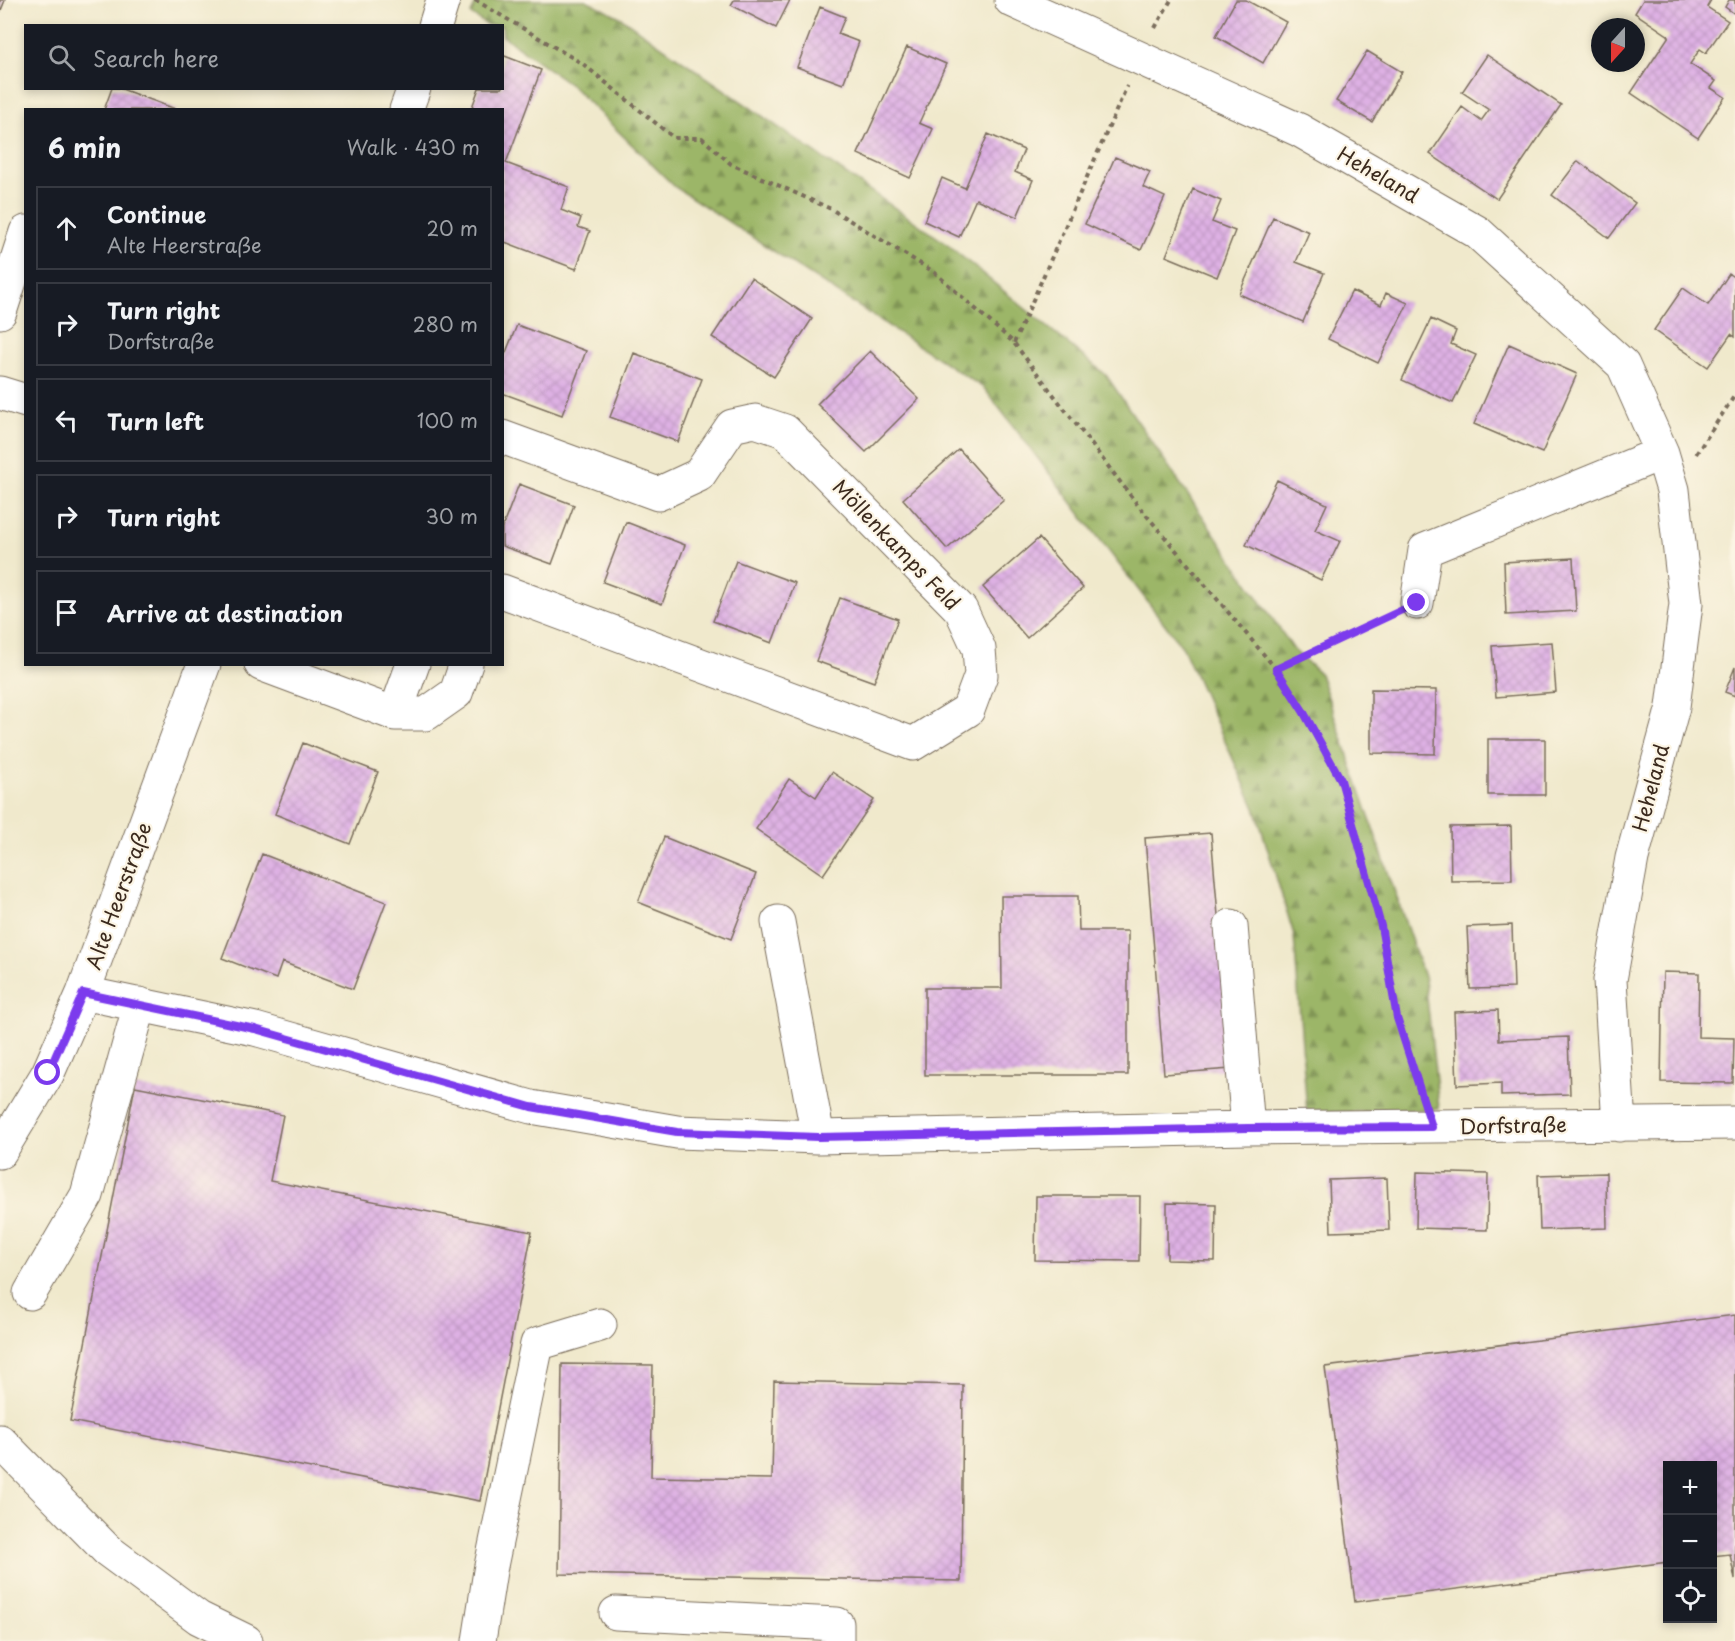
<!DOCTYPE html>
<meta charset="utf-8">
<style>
body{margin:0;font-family:"Playpen Sans",sans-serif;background:#20242c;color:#f1f3f6}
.controls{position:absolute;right:18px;bottom:18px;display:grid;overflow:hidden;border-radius:0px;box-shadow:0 3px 9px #0003}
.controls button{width:54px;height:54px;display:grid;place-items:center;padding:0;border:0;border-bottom:2px solid #363941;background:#171b24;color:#f1f3f6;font:30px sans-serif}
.compass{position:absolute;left:1591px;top:18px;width:54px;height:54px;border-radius:50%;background:#171b24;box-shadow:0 3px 9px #0003;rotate:201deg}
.stop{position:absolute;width:18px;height:18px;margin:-14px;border:4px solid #7c3aed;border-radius:50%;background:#fff}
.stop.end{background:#7c3aed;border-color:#fff;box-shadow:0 2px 6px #0008}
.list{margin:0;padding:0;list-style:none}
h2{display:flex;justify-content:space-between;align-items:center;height:78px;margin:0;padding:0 24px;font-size:26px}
h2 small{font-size:20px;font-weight:400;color:#9ea1a6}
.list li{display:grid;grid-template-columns:39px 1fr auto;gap:18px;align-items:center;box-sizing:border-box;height:84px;margin:0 12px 12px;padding:0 12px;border:2px solid #363941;border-radius:0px}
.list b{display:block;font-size:22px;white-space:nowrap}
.list p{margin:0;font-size:20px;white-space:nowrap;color:#9ea1a6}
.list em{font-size:20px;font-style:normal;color:#9ea1a6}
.icon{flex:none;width:33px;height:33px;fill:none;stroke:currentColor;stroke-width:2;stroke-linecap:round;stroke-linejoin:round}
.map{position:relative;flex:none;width:1735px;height:1641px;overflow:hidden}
.search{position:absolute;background:#171b24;box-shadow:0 3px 9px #0003;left:24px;top:24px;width:480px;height:66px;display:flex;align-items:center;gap:15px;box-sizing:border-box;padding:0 21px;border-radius:0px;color:#9ea1a6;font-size:22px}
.panel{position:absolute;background:#171b24;box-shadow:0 3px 9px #0003;left:24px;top:108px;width:480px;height:558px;border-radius:0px}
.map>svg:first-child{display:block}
.forest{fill:url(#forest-firs);stroke:#6c7043;stroke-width:1.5}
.building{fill:url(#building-cross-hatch)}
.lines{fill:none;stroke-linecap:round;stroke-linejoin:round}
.minor-casing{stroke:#7a6d5b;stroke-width:35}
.path{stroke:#7a6d5b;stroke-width:4;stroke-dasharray:4.5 4.5;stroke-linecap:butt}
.minor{stroke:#fff;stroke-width:33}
.route{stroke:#7c3aed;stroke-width:8}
.labels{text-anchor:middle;stroke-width:4.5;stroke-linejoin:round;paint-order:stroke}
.street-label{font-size:20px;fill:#3b2a1e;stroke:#fcf5e5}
</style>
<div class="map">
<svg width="1735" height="1641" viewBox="0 0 1735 1641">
<defs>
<pattern id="forest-firs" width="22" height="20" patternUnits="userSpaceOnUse" patternTransform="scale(1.5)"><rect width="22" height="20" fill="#9cb668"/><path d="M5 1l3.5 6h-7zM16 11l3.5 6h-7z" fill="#809455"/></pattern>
<pattern id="building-cross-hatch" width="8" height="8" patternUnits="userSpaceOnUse" patternTransform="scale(1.5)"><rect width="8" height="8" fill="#deb1e4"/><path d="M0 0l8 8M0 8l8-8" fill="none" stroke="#bf98c3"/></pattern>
</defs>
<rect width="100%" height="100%" fill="#fcf5e5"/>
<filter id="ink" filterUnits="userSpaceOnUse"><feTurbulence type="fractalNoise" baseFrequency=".0167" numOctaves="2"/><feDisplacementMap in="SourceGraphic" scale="12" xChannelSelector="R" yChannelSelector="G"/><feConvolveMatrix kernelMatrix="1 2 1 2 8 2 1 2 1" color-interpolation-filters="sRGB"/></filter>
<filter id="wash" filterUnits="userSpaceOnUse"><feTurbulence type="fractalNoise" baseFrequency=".008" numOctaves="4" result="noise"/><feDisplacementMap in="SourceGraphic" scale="24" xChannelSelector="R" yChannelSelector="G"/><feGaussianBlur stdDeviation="1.35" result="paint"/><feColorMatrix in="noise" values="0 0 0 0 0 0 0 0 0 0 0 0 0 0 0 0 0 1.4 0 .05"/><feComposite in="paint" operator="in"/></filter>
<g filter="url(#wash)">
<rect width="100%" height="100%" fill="#f0e9cc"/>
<path class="forest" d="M477,0H586L618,16L944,242L1106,375L1294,650L1320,674L1425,980L1439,1109L1307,1113L1294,935L1255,808L1183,648L984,388L675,187L570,84L503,36L502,26L487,25L471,14Z"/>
<g id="blocks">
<path class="building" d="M0,0H5L0,13Z
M734,0H790L776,28L731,5Z
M1236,0H1246L1286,22L1263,63L1216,36Z
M1643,0H1711L1707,7L1728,21L1706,53L1700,49L1690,64L1716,81L1711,88L1725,97L1698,138L1631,93L1669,36L1635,13Z
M1729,0H1735V14L1725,7Z
M820,7L845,17L838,34L859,42L843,84L797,67Z
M907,47L946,64L919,123L933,129L910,178L858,154Z
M1367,51L1402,72L1372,122L1336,101Z
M502,55L541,70L506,163L569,187L561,210L581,218L578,227L590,231L576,269L502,241V110H471L479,88H502Z
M1487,55L1561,105L1497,199L1430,154L1462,107L1481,121L1489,110L1462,92Z
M112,88H119L178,110H104Z
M988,134L1024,150L1015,172L1033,180L1017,217L976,199L959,237L924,221L942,178L965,188Z
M1115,157L1150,172L1143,187L1165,197L1141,250L1085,224Z
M1578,161L1635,203L1609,238L1552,195Z
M1193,189L1221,201L1212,222L1235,231L1217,277L1166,256Z
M1273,217L1309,232L1296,262L1324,273L1303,322L1239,294Z
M1729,274L1735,278V337L1731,334L1708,367L1654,330L1683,288L1708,305Z
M751,278L812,319L774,377L712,337Z
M1352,291L1381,305L1386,293L1408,303L1378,363L1328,339Z
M1431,319L1456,331L1451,344L1476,355L1453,403L1402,380Z
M517,325L586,351L562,415L502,393V362Z
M1509,344L1577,374L1542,453L1474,424Z
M870,351L919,399L866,452L817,404Z
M634,353L702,379L678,442L610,417Z
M959,449L1004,500L947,549L903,499Z
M1277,480L1327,504L1315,530L1340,541L1321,580L1246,545Z
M519,484L574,505L552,564L502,546V528Z
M626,522L685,545L662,604L603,582Z
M1039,538L1083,588L1027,638L983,587Z
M1573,558L1576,611L1506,615L1504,562Z
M736,561L795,583L772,643L713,621Z
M840,598L898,619L874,682L816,661Z
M1552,642L1556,692L1496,697L1492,646Z
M1735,667V696L1725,692Z
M1371,689L1436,690L1435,754L1371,753Z
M1488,739H1545V795H1488Z
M303,743L378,772L350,844L275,814Z
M832,772L874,800L823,875L756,829L789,779L816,797Z
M1511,826L1512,880L1451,881L1450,827Z
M1211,833L1231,1069L1164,1074L1145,838Z
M664,837L756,874L731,939L638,902Z
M262,854L386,902L353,989L282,962L276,979L222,958Z
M1001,896H1078L1079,931H1128V1075H925V988H1002Z
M1512,925L1514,988L1470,989L1467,927Z
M1663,972L1699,973L1698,1037L1734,1038L1733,1083L1661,1082Z
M1498,1010L1499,1040L1568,1037L1570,1094L1501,1096V1083L1457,1085L1454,1012Z
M135,1086L283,1115L270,1181L532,1232L480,1501L70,1421Z
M1417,1172L1488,1174L1487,1230L1416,1228Z
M1606,1173L1607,1228L1540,1230L1538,1175Z
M1387,1178L1389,1230L1331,1232L1329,1180Z
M1036,1196H1140L1139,1261L1035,1260Z
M1167,1203L1216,1204L1215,1261L1167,1260Z
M1735,1315V1580L1730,1554L1712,1556V1466H1668V1562L1355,1602L1325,1367Z
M562,1364L653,1365L651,1477L772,1479L774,1381L963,1385L961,1581L559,1574Z"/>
</g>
</g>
<g filter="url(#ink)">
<use href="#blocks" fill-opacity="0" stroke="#7a6d5b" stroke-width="1.5"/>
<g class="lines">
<g class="minor-casing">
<path id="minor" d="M1011,0L1299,130L1477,232L1623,365L1662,453L1673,490L1686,604L1673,707L1632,858L1610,980L1619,1125
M435,26L443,0
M406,110L414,88
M0,312L26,232
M0,393L26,401
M502,437L658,494L699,475L732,426L755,421L785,431L961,610L979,649L981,675L968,710L913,744L502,591
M1417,603L1425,550L1662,453
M261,664L395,714H426L456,693L466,664
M395,714L413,664
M778,922L818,1137
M1231,926L1248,1128
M83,993L255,1029L531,1107L677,1132L818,1137L1248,1128L1735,1123
M0,1152L48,1073L83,993L204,664
M30,1293L87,1195L140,1004
M0,1441L107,1550L199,1618L246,1641
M616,1613L837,1624V1641
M479,1641L490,1571L537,1344L600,1325"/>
</g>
<path class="path" d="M475,0L583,64L674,138H702L731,164L831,209L934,272L1014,343L1137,504L1276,669L1303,711L1341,780L1381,926L1397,1018L1421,1092
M1155,28L1171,0
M1014,343L1127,86
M1696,454L1735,395
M1276,669L1389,616"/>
<use href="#minor" class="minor"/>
</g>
</g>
<g class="lines" filter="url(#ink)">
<path class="route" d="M48,1073L83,993L255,1029L531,1107L677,1132L818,1137L1248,1128L1432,1127L1397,1018L1381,926L1341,780L1303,711L1276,669L1417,603"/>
</g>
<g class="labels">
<g class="street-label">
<text transform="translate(1378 175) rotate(30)" y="7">Heheland</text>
<text transform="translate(896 545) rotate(46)" y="7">Möllenkamps Feld</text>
<text transform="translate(1651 788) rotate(-75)" y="7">Heheland</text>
<text transform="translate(119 896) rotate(-70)" y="7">Alte Heerstraße</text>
<text transform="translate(1513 1126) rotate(-1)" y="7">Dorfstraße</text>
</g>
</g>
</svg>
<div class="controls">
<button>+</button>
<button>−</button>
<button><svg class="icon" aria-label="locate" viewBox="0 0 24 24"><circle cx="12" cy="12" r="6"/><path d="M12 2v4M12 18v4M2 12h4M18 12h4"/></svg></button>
</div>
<svg class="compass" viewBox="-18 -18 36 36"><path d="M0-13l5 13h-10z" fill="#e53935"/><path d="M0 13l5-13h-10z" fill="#9ea1a6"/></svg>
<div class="stop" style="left:48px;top:1073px"></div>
<div class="stop end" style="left:1417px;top:603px"></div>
<div class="search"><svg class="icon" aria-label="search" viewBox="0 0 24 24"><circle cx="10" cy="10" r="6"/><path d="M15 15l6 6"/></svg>Search here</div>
<section class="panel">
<h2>6 min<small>Walk · 430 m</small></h2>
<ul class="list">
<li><svg class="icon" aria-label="ahead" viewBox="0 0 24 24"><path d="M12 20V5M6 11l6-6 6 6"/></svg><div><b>Continue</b><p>Alte Heerstraße</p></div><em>20 m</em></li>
<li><svg class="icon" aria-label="right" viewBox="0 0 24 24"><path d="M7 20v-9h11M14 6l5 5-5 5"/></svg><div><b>Turn right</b><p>Dorfstraße</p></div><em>280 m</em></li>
<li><svg class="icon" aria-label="left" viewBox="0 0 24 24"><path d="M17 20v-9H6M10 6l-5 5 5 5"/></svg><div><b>Turn left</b></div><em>100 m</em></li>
<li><svg class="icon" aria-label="right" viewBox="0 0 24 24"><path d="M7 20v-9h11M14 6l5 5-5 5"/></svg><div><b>Turn right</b></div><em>30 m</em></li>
<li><svg class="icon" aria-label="arrive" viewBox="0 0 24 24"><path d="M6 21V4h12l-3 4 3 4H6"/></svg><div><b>Arrive at destination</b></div></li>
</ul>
</section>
</div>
